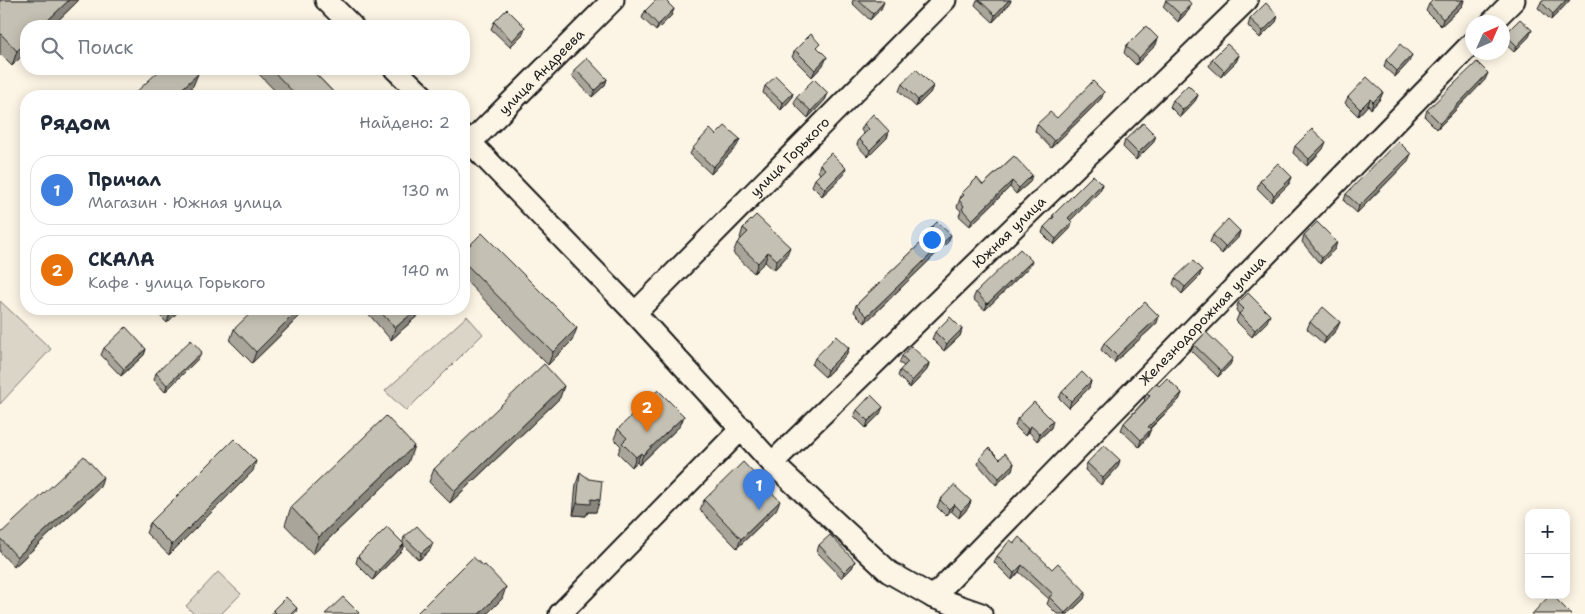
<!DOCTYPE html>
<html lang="ru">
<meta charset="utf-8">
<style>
body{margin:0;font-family:"Shantell Sans",sans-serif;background:#f2f2f3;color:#1f2937}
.controls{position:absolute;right:15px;bottom:15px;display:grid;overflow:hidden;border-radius:10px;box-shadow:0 2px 12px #0003}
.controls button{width:45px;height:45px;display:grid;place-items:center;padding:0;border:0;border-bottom:1px solid #e0e1e3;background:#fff;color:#1f2937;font:25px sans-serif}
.compass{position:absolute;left:1465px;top:15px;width:45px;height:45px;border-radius:50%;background:#fff;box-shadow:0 2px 12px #0003;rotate:45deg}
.you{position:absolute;left:931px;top:239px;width:18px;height:18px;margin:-12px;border:4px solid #fff;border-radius:50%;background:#1a73e8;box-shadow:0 0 0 8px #1a73e833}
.badge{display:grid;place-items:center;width:32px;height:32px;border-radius:50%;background:#c8321e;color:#fff;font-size:16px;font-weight:700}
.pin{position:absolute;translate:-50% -41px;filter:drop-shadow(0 1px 2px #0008)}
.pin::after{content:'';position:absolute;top:26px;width:18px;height:15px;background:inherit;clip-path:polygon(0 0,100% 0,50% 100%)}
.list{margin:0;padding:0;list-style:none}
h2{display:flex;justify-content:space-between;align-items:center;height:65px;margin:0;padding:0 20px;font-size:21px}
h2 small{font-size:16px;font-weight:400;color:#747a83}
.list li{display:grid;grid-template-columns:32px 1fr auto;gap:15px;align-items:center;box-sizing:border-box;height:70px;margin:0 10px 10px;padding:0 10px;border:1px solid #e0e1e3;border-radius:20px}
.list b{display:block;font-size:19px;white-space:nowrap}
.list p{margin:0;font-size:16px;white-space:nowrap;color:#747a83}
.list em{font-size:16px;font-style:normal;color:#747a83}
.icon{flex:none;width:28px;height:28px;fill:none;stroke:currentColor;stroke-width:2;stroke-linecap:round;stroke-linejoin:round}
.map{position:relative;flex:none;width:1585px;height:614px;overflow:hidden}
.search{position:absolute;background:#fff;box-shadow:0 2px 12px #0003;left:20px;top:20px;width:450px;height:55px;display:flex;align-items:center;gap:12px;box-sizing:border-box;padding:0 18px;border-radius:20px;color:#747a83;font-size:19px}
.panel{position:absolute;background:#fff;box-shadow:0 2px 12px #0003;left:20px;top:90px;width:450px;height:225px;border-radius:20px}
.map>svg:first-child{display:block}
.green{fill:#dbd5c8;stroke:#7c7872}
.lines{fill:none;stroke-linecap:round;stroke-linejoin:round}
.minor-casing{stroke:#1c1c1c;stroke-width:25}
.minor{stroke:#fcf5e5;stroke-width:21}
.wall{fill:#a9a59a;stroke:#1c1c1c}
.shaded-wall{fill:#89867d;stroke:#1c1c1c}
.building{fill:#c4c0b3;stroke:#1c1c1c}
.labels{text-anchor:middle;stroke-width:5;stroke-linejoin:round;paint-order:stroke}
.street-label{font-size:14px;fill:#1c1c1c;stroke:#fcf5e5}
</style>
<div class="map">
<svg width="1585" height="614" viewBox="0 0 1585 614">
<rect width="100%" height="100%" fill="#fcf5e5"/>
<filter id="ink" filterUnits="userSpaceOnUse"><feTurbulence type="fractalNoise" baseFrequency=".02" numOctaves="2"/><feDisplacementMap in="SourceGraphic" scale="10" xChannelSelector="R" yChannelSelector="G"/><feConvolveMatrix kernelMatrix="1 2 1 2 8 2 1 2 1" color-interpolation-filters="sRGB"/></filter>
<g filter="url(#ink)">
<path class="green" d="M0,301L51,349L0,404Z
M467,316L483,334L406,411L385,391Z
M218,572L241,594L221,614H194L186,606Z"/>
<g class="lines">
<g class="minor-casing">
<g id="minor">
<path d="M326,0L352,26"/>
<path d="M1492,22L1514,0"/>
<path d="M395,69L423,96"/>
<path d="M464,136L635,313L772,463L889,572L933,597L981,614"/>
<path id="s1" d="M470,143L613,0"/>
<path id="s2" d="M635,313L945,0"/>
<path id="s3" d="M772,463L1247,0"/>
<path id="s4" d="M933,597L1472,43"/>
<path d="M560,614L742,428"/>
</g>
</g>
<use href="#minor" class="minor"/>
</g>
<path class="wall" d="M0,0H79L52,26H26V52L12,66L0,54Z
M853,0H881V9L870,20L852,3Z
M977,0H1011L1010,3L993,22L975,5Z
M1166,0L1191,4L1189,10L1178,22L1163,7Z
M1433,0H1464L1462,6L1441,26L1426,11L1429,4Z
M1570,0L1551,20L1538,8L1541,2Z
M674,9L671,16L656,31L642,18L645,11Z
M1278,16L1276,22L1260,38L1248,26L1250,19Z
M494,22L523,34L510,47L491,29Z
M1505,34L1529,37L1514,52L1502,41Z
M1156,45L1136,65L1124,53L1126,46Z
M795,50L824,64L812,77L792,57Z
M1239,55L1236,62L1221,77L1209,66L1212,59Z
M1386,60L1409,62L1395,77L1384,67Z
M254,69H311L337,96H280Z
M575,69L607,79L605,85L592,97L572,76Z
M1485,80L1437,129L1425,117L1427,110Z
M902,84L933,86L930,93L916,107L899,91Z
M765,86L793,93L791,99L781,110L763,93Z
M1104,92L1101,99L1051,148L1035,131L1037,124L1057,118Z
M1383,92L1380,99L1371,109L1368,105L1358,116L1345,103L1348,97Z
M828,93L825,100L808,118L794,104L796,97Z
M1198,95L1195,101L1180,117L1170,107L1173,100Z
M864,124L889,131L887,138L868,157L857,145L859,139L864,134L861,130Z
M716,135L737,146L711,174L690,154L693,148Z
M1125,140L1153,143L1136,160L1123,147Z
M1295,146L1323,149L1307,166L1293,153Z
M1014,156L1030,182L1016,194L1010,187L970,226L959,216L961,211L957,207L962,193L983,185Z
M1408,161L1357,213L1344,201L1346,194Z
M820,164L844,175L822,196L812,186L815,179L820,174L818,171Z
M1292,177L1289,184L1271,202L1257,188L1260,181Z
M1102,184L1100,191L1070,220V229L1054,245L1042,233L1044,227L1051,220L1053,215Z
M743,228L786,257L774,270L765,262L754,273L733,253L737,243L741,239L740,238Z
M1240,231L1238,238L1222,254L1210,242L1213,235Z
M1304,235L1335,249L1320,264L1302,242Z
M922,237L948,242L865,323L854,312L856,305L920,244Z
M464,251L572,341L548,365L464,279Z
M1029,267L985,310L973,299L976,292Z
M1202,270L1199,277L1182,294L1173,284L1175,278Z
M1238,303L1267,322L1252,337L1236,321L1239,314L1236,310Z
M153,309H181L167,323Z
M307,309L252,363L230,341L234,329Z
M367,309H425L391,340L366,311Z
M1310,322L1337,329L1324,344L1307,329Z
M1157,323L1114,363L1101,350L1104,343Z
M962,329L960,336L944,351L932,339L935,332Z
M1194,345L1230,365L1218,377L1191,351Z
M104,348L146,349L144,355L121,376L101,355Z
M849,348L846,355L825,377L812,365L815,358Z
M902,356L929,363L927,370L910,388L898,376L900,370L904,366L899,363Z
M199,358L165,392L154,380L156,373Z
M1091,381L1089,388L1069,408L1059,398L1062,392Z
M1159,386L1182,393L1179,400L1150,429L1148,436L1139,447L1121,430L1124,423L1145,400L1144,399L1147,393Z
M560,398L450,503L429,482L434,469Z
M857,410L880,414L866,428L854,416Z
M684,416L680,426L639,465L637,462L632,467L618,453L621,446L614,439L618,429Z
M1017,419L1051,428L1037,441L1029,432L1025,436L1015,426Z
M980,458L1000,459L1014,463L1012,470L996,485L978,464Z
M408,463L313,554L285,525L291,507Z
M1087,463L1118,467L1101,485L1085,470Z
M253,471L169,555L146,533L150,523Z
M580,472L596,512H588L586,516L573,515L576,484Z
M100,487L14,567L0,552V534Z
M704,500L776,510L737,548L700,510Z
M940,500L971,501L968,508L959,518L951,511L946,516L937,507Z
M404,537L430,550L419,560L403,545L402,550L373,580L356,563L358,556L403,542Z
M1014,543L1052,569L1084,599L1068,614H1057L1047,604L1049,599L1019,572L1012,580L994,562L997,556Z
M819,545L855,561L852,568L842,578L817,552Z
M297,608L296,612L293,614H273L272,613L273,610Z"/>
<path class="shaded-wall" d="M69,0H79L52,26H42Z
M1009,0H1011L1010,3L993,22L995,15Z
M1463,0H1464L1462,6L1441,26L1443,19Z
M1566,0H1570L1551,20L1553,14Z
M884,2L881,9L870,20L873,14Z
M1191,4L1189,10L1178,22L1181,15Z
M674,9L671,16L656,31L658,25Z
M1278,16L1276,22L1260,38L1263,31Z
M525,27L523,34L510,47L512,41Z
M1532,30L1529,37L1514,52L1517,46Z
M1158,38L1156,45L1136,65L1139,58Z
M26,42V52L12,66L17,51Z
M1239,55L1236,62L1221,77L1224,71Z
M1412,55L1409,62L1395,77L1397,71Z
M827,57L824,64L812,77L815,70Z
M1488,73L1485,80L1437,129L1440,123Z
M198,74L193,86L183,96H174Z
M607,79L605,85L592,97L595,90Z
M933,86L930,93L916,107L918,100Z
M1104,92L1101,99L1051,148L1054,141Z
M1383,92L1380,99L1371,109L1373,102Z
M793,93L791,99L781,110L783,103Z
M828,93L825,100L808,118L811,111Z
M1198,95L1195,101L1180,117L1183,110Z
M1370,99L1368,105L1358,116L1360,109Z
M889,131L887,138L868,157L870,150Z
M1156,136L1153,143L1136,160L1138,153Z
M740,139L737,146L711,174L713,167Z
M1326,142L1323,149L1307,166L1309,159Z
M1411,154L1408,161L1357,213L1359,206Z
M846,168L844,175L822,196L825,189Z
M1032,175L1030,182L1016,194L1019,188Z
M1292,177L1289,184L1271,202L1274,195Z
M1012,181L1010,187L970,226L972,220Z
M1102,184L1100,191L1066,225L1068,218Z
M1072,222L1070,229L1054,245L1056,239Z
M1240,231L1238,238L1222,254L1225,247Z
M951,235L948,242L865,323L867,316Z
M1337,242L1335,249L1320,264L1322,258Z
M790,247L786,257L774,270L777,260Z
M768,252L765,262L754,273L758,263Z
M1032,261L1029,267L985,310L987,304Z
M1202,270L1199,277L1182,294L1185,287Z
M173,309H181L167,323L171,310Z
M299,309H307L252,363L256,352Z
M417,309H425L391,340L395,328Z
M1270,315L1267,322L1252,337L1255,330Z
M1159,316L1157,323L1114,363L1117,356Z
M1340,322L1337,329L1324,344L1326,337Z
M577,328L572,341L548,365L553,352Z
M962,329L960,336L944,351L947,344Z
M849,348L846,355L825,377L827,370Z
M146,349L144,355L121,376L124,369Z
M202,352L199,358L165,392L167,385Z
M1233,358L1230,365L1218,377L1221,371Z
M929,363L927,370L910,388L912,381Z
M1091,381L1089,388L1069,408L1071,401Z
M564,386L560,398L450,503L455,491Z
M1182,393L1179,400L1145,433L1148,427Z
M883,407L880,414L866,428L868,421Z
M684,416L680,426L639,465L643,455Z
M1053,421L1051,428L1037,441L1040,434Z
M1031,426L1029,432L1025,436L1028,429Z
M1151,429L1148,436L1139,447L1141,440Z
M414,446L408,463L313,554L319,537Z
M641,453L637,462L632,467L636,457Z
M1120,460L1118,467L1101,485L1103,478Z
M256,461L253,471L169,555L172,545Z
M1014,463L1012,470L996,485L999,478Z
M103,477L100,487L14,567L17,557Z
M591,499L600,500L596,512H588L586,516L573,515L577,503Z
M780,501L776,510L737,548L741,539Z
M971,501L968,508L959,518L961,511Z
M954,504L951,511L946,516L949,509Z
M433,543L430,550L419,560L421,553Z
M404,544L402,550L373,580L376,573Z
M855,561L852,568L842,578L844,572Z
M1022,565L1019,572L1012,580L1014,573Z
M506,587L502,599L487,614H479Z
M1086,592L1084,599L1068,614H1064Z"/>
<path class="building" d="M0,0H69L42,26H26V42L17,51L0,33Z
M656,0H665L674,9L658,25L645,11Z
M858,0H881L884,2L873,14Z
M979,0H1009L995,15Z
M1165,0H1188L1191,4L1181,15Z
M1433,0H1463L1443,19L1429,4Z
M1542,0H1566L1553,14L1541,2Z
M1266,3L1278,16L1263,31L1250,19Z
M507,9L525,27L512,41L494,22Z
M1520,19L1532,30L1517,46L1505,34Z
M264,20L269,26H258Z
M1146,26L1158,38L1139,58L1126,46Z
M811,34L820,44L817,47L827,57L815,70L795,50Z
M1227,44L1239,55L1224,71L1212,59Z
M1400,44L1412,55L1397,71L1386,60Z
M587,58L607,79L595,90L575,69Z
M1477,62L1488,73L1440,123L1427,110Z
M161,69H193L198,74L174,96H132Z
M271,69H311L337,96H297Z
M916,69L933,86L918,100L902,84Z
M776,76L793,93L783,103L765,86Z
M1367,77L1383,92L1373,102L1370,99L1360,109L1348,97Z
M814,79L828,93L811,111L796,97Z
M1093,81L1104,92L1054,141L1037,124L1050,112L1057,118Z
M1188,85L1198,95L1183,110L1173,100Z
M873,114L889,131L870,150L859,139L869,129L864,124Z
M1143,123L1156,136L1138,153L1125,140Z
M725,126L740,139L713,167L693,148L710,129L716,135Z
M1312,129L1326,142L1309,159L1295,146Z
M1398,141L1411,154L1359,206L1346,194Z
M831,153L846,168L825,189L815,179L825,169L820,164Z
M1014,156L1032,175L1019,188L1012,181L972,220L962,209L964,206L959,200L964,195L962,193L977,178L983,185Z
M1278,163L1292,177L1274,195L1260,181Z
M1093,175L1102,184L1068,218L1072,222L1056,239L1044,227L1054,217L1053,215Z
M756,215L790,247L777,260L768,252L758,263L737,243L748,232L743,228Z
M1228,219L1240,231L1225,247L1213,235Z
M937,222L951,235L867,316L856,305L925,239L922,237Z
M1317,222L1337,242L1322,258L1304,235Z
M482,233L577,328L553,352L464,262V251Z
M1020,249L1032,261L987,304L976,292Z
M1193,261L1202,270L1185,287L1175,278Z
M1248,293L1270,315L1255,330L1239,314L1244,309L1238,303Z
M1145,302L1159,316L1117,356L1104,343Z
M1323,307L1340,322L1326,337L1310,322Z
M255,309H299L256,352L234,329Z
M378,309H417L395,328Z
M950,317L962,329L947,344L935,332Z
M126,327L146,349L124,369L104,348Z
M1206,332L1233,358L1221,371L1194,345Z
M836,336L849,348L827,370L815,358Z
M191,340L202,352L167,385L156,373Z
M911,346L929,363L912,381L900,370L908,362L902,356Z
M544,364L564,386L455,491L434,469Z
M1082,372L1091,381L1071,401L1062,392Z
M1167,378L1182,393L1148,427L1151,429L1141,440L1124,423L1150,396L1147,393L1156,383L1159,386Z
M658,390L684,416L643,455L641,453L636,457L622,443L627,438L618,429Z
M871,395L883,407L868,421L857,410Z
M1034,402L1053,421L1040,434L1031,426L1028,429L1017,419Z
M386,416L414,446L319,537L291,507Z
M234,439L256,461L172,545L150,523Z
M1104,445L1120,460L1103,478L1087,463Z
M989,448L1000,459L1005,453L1014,463L999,478L980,458Z
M84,456L103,477L17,557L0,538V534Z
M743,462L780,501L741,539L704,500Z
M580,472L589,479L602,481L600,500L591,499V504L577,503Z
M954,485L971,501L961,511L954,504L949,509L940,500Z
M417,526L433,543L421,553L404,537Z
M387,527L404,544L376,573L358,556Z
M830,535L855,561L844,572L819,545Z
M1019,537L1052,569L1058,563L1086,592L1065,613L1049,597L1053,594L1022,565L1014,573L997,556L1010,540L1014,543Z
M473,557L483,566L485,565L506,587L479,614H416Z
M1550,595H1552L1571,614H1532Z
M286,597L297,608L291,614H277L273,610Z
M343,597L359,613L358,614H325Z"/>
</g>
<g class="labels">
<g class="street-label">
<text dy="5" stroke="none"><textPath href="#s1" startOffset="101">улица Андреева</textPath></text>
<text dy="5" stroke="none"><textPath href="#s2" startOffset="220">улица Горького</textPath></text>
<text dy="5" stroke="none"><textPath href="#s3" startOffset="331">Южная улица</textPath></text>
<text dy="5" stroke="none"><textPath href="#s4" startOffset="386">Железнодорожная улица</textPath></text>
</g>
</g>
</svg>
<div class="controls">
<button>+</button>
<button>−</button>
</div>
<svg class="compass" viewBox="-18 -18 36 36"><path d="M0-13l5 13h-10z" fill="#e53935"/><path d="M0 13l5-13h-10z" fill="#747a83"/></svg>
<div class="you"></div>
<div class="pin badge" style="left:759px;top:510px;background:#3f7fe0">1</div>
<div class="pin badge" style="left:647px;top:432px;background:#e8710a">2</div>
<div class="search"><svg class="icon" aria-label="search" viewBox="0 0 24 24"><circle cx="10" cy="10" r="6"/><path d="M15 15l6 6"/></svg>Поиск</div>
<section class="panel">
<h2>Рядом<small>Найдено: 2</small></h2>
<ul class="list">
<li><span class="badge" style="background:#3f7fe0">1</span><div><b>Причал</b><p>Магазин · Южная улица</p></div><em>130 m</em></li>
<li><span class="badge" style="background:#e8710a">2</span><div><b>СКАЛА</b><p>Кафе · улица Горького</p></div><em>140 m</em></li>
</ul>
</section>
</div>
